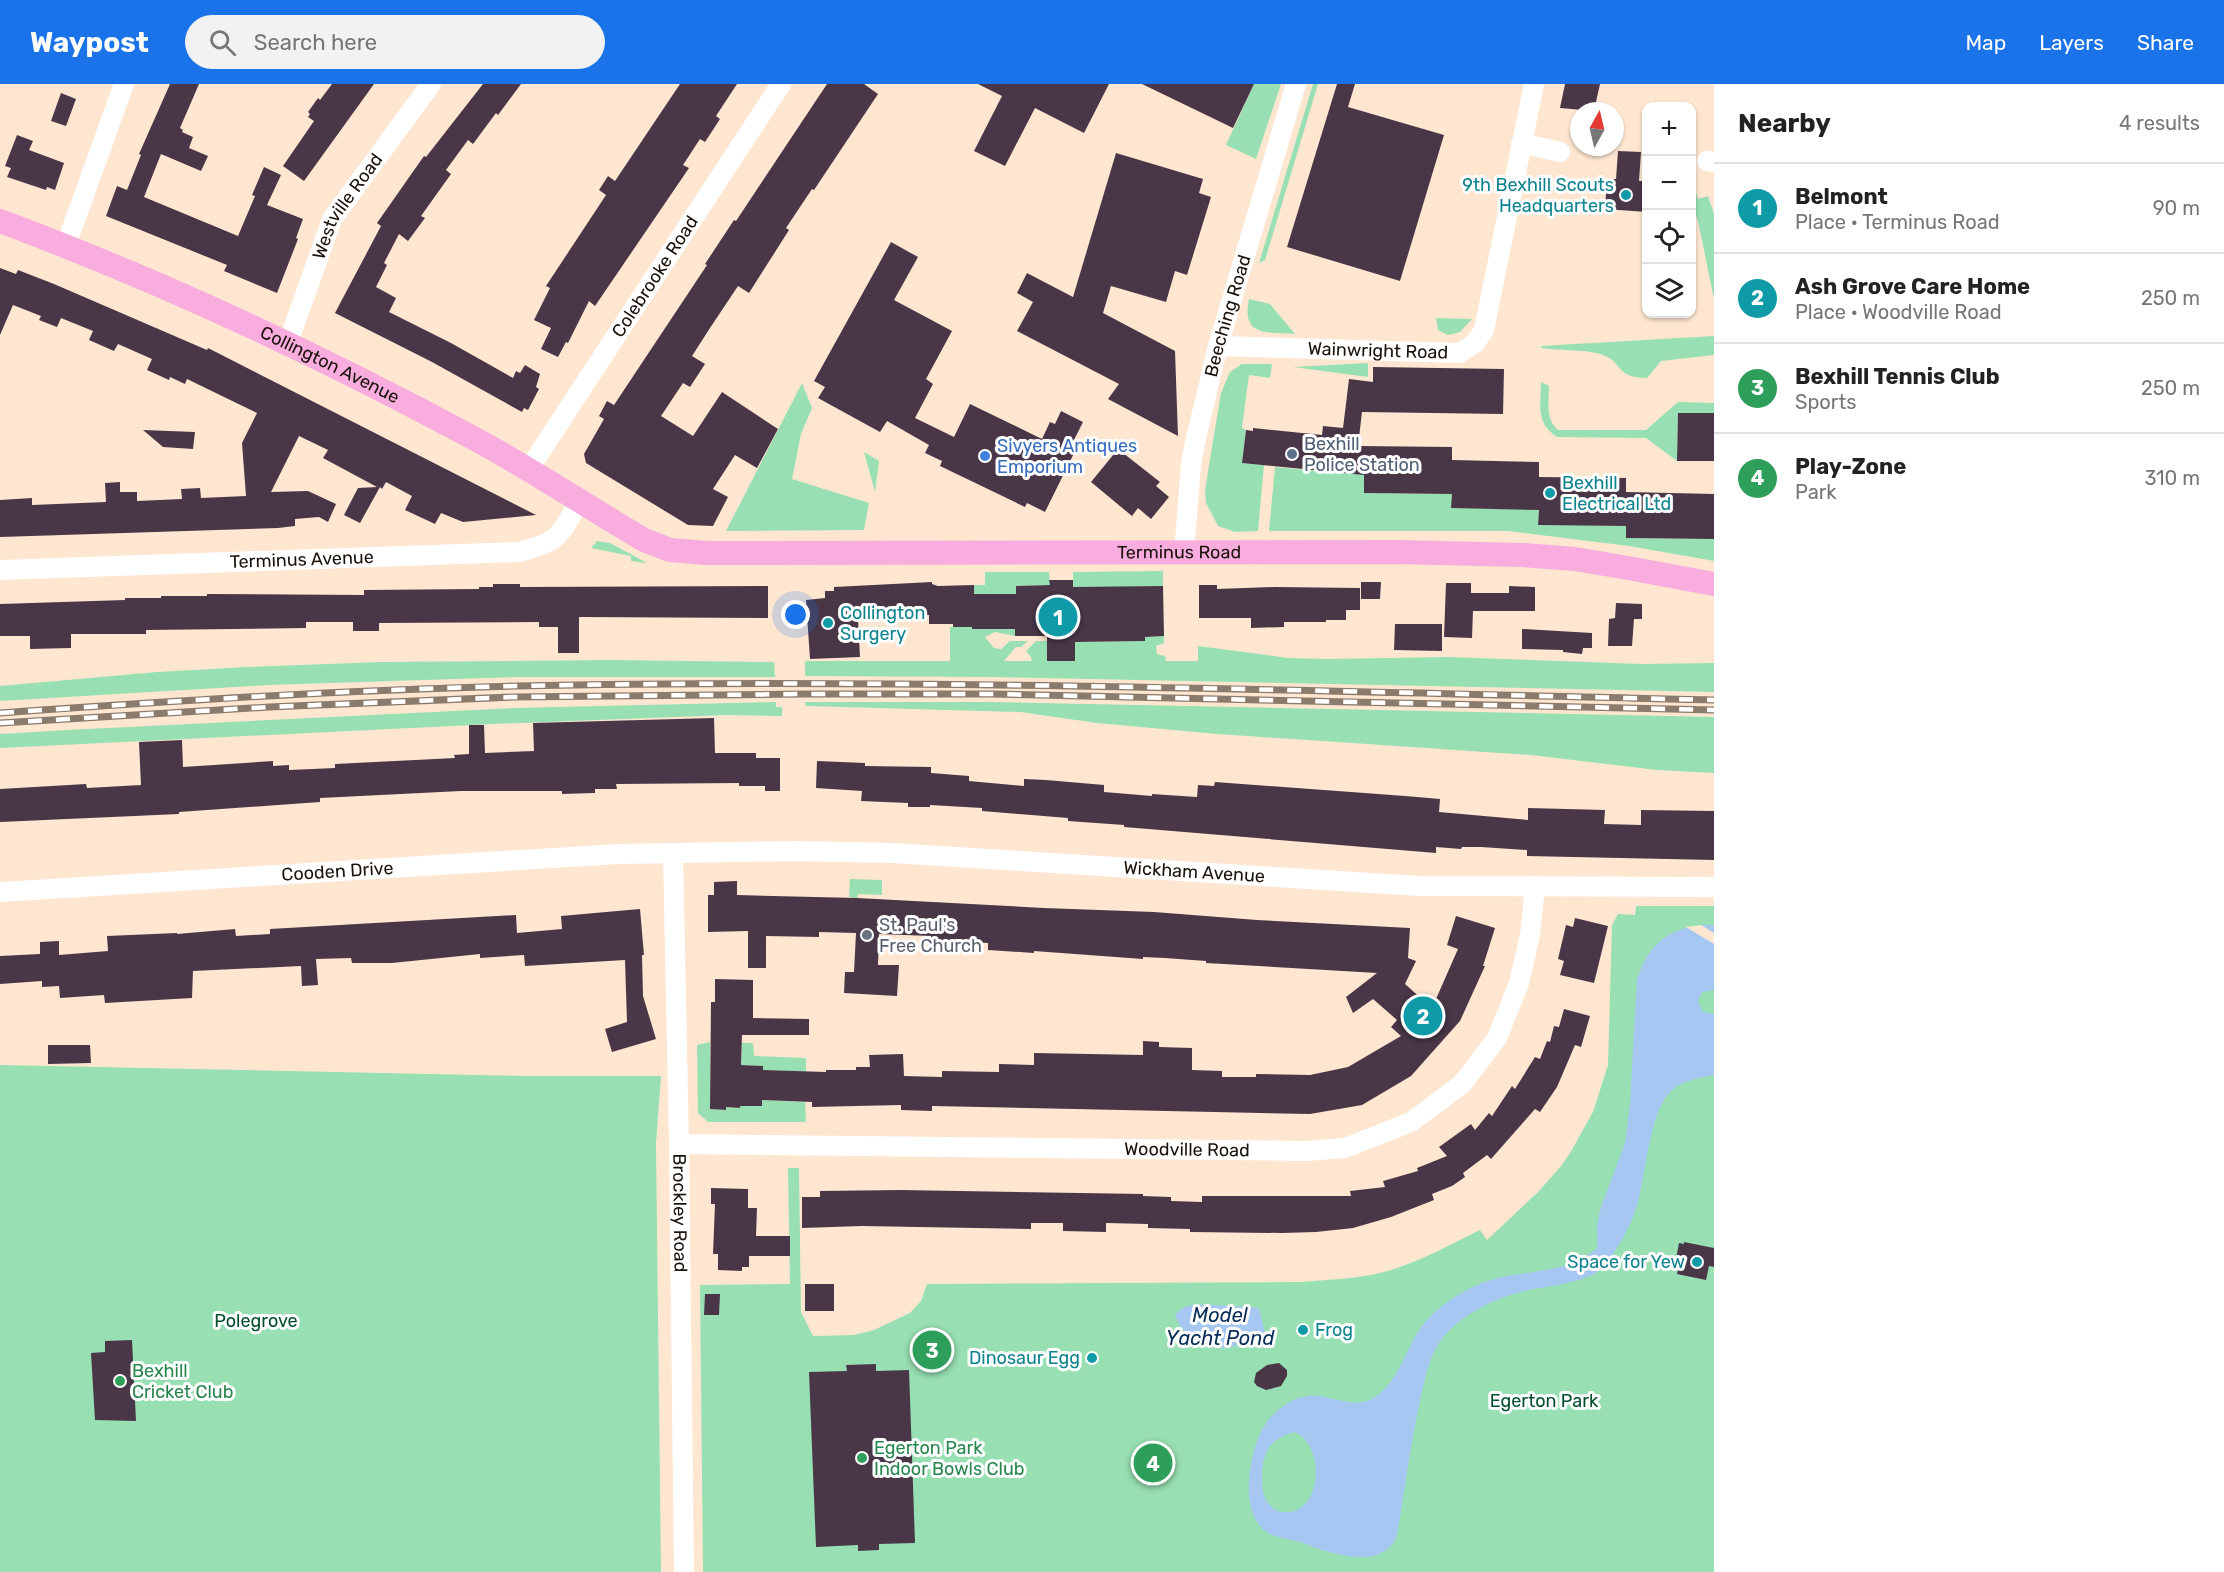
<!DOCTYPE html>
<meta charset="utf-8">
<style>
body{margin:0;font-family:Rubik,sans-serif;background:#f2f2f2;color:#222}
.controls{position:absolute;right:18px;top:18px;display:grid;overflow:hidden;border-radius:12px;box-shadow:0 2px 4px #0004}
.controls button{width:54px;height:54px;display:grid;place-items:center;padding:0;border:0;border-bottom:2px solid #e0e0e0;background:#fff;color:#222;font:30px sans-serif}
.compass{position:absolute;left:1570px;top:18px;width:54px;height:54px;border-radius:50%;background:#fff;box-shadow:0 2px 4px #0004;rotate:8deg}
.you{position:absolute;left:796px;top:531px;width:21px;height:21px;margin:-15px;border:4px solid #fff;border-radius:50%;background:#1a73e8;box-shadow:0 0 0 9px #1a73e833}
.badge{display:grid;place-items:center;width:39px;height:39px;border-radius:50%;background:#1a73e8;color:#fff;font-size:20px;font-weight:700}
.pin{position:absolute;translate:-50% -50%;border:3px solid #fff;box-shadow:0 2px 6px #0006}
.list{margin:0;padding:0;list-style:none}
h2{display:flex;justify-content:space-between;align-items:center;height:78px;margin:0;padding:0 24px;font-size:26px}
h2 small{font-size:20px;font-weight:400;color:#767676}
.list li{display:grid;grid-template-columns:39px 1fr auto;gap:18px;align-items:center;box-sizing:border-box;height:90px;padding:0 24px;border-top:2px solid #e0e0e0}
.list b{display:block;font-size:22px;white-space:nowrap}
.list p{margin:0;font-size:20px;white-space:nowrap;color:#767676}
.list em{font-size:20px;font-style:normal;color:#767676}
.icon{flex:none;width:33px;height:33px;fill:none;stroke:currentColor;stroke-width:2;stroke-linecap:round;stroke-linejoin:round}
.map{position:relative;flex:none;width:1714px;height:1488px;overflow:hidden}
header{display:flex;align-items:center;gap:36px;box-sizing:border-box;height:84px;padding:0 30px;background:#1a73e8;color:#fff}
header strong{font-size:28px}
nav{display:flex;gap:33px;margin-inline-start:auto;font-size:21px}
.search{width:420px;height:54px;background:#f2f2f2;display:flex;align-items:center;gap:15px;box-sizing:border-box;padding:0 21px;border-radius:33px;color:#767676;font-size:22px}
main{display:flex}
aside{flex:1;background:#fff}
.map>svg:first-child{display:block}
.green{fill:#98e0b3}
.water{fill:#a7c7f3;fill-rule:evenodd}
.pier{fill:#fee6d1}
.building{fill:#493748}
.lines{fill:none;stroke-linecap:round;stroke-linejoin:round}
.minor{stroke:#fff;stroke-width:20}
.major{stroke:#f8adde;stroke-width:24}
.rail-casing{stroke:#8b7b6d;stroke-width:7}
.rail{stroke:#fff;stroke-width:4.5;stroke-dasharray:14;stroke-linecap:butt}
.culture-dot{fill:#0f9aa8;stroke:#fff;stroke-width:2}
.service-dot{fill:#5c6f8a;stroke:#fff;stroke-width:2}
.shop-dot{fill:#3f7fe0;stroke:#fff;stroke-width:2}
.worship-dot{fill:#6b7280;stroke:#fff;stroke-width:2}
.leisure-dot{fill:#2e9e5b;stroke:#fff;stroke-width:2}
.labels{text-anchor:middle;stroke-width:6;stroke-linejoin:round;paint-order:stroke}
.culture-label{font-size:18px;fill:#0d838f;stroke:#fff;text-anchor:end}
.street-label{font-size:18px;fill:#19110a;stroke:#fff}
.service-label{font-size:18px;fill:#4e5e75;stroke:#fff;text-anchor:start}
.shop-label{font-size:18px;fill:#366cbe;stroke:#fff;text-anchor:start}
.worship-label{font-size:18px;fill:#5b616d;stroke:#fff;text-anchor:start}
.park-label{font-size:18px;fill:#024e2c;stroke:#fff}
.leisure-label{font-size:18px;fill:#27864d;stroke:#fff;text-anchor:start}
.water-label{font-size:20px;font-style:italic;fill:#072c57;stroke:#fff}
</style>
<header>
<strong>Waypost</strong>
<div class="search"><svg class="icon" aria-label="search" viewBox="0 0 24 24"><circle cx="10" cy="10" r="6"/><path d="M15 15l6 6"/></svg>Search here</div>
<nav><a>Map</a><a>Layers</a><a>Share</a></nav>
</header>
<main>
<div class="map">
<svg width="1714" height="1488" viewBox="0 0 1714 1488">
<rect width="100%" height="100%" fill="#fee6d1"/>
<path class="green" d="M1254,0H1281L1256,75L1226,61Z
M1313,0H1318L1265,176L1259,179Z
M1692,96L1698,115L1708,112L1714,130V215L1698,137L1692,120Z
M1249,215L1270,220L1295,250C1267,248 1241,253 1249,215Z
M1436,234L1472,235L1460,248L1448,251L1438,246Z
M1714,252V271L1661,277L1647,294C1615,294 1623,278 1603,271C1588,265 1560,267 1542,264L1541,262Z
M1368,279V293L1293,283Z
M1242,280H1272L1270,294L1249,291L1242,344L1246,346L1242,379L1264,381L1258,447L1235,448L1218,442L1206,419L1205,406L1221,309L1230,288Z
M1541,298L1549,302C1549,318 1545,335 1558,346H1646L1678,318L1714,319V329H1678L1677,377L1646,354L1557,353C1535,339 1541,321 1541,298Z
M802,299L812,324L801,350L792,395L869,419L864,446L726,447Z
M1342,361L1364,362V409L1452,410V424L1539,425L1538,440L1626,442V454L1714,455V477L1629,462L1508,447H1269L1275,383L1338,389Z
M864,368L879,377L875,408Z
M597,457L610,459L647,479L631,477V472L591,464Z
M1163,487V502L1130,503L1108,523L1107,503H1073V488Z
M985,488H1049L1050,501L1016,502V510H974V501H985Z
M950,543H972V545H1015V552L995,548L985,553L994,564L1001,565L1010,557H1028L1021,563H1016L1004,577H1032L1031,573L1026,567L1036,557H1047L1075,577V558L1145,557V553L1164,552V559L1156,562L1157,570L1165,572L1166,577H1198V562L1288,574L1327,575L1448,573L1642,580L1714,579V608L991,593L805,592V577H950Z
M611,576L774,578L775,593H518L269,601L0,617V602L157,588L247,583L381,578Z
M776,618V623H782V632L727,631L493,640L0,664V650L67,646L514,624Z
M805,618H991L1714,633V689L1657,686L1531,671L1217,650L1097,639L1020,628L806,622Z
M850,795L882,796V811L858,810L857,814L849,813Z
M1636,822H1714V1488H703L700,1201L790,1200L788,1084H799L801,1228L813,1252L854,1251L874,1246L910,1229L921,1217L927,1200L1301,1198C1332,1195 1365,1195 1394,1185C1424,1175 1452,1160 1480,1146L1487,1156L1539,1107L1561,1082L1570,1069L1593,1028L1608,981L1612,841L1618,830L1635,831Z
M710,958V1025L726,1026V1023L740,1024V1022H762V1016L805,1018L806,1038H708L698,1029L697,961Z
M742,959H753L754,972L806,974V988L763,986L762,982L741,981Z
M0,981L527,992H661L656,1059L661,1488H0Z"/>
<path class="water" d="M1701,841H1714V906L1702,908L1698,917L1703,928L1714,930V991C1699,994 1684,996 1672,1006C1650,1025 1646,1088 1638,1118C1631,1142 1620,1161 1605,1181C1592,1199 1545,1202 1524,1207C1495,1214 1453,1234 1438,1261C1428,1277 1424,1299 1420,1317C1410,1362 1405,1406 1397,1451C1384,1488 1331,1470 1303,1459C1292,1455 1279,1455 1268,1449C1238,1430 1249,1374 1261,1348C1270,1328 1296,1308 1319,1312C1335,1314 1351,1322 1367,1317C1398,1305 1405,1264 1423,1241C1430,1231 1443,1221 1453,1214C1465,1206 1480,1199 1494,1195C1528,1186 1571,1189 1597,1164V1143L1599,1129L1625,1059L1630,1019L1637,895C1649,861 1665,846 1701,841ZM1294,1348C1324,1358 1324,1424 1289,1428C1278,1429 1272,1425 1266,1416C1259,1403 1261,1373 1270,1362C1277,1354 1285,1351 1294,1348Z
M1215,1221L1259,1224L1265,1249C1260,1250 1255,1250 1251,1252C1245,1254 1240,1261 1235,1262C1209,1270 1186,1255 1175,1232C1182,1218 1201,1221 1215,1221Z"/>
<path class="pier" d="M1701,841L1714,849V860L1686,843Z"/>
<path class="building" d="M170,0H199L180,44L183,46L182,48L193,53L189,64L208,72L201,87L161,70L144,113L238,152L255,112L252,111L264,83L281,91L267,121L303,135L296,154L298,155L277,209L224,187L227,181L106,132L117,102L127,106L141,71L139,70Z
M332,0H374L304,97L283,82L314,37L308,33L310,30L308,28L318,14L320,16Z
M483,0H521L498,31L496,29L473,60L468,56L446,86L451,90L421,132L425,134L408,157L399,150L384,179L387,181L376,203L396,214L389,228L451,259L513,294L516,287L520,289L525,281L540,290L536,303L539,305L528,326L524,324L522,328L432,278L335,229L381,142L377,139L424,72L426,73Z
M680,0H737L716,32L720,35L705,58L700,55L683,81L689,84L595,222L589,217L568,259L566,258L558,273L541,265L551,244L534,236L550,204L546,202L606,111L599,106L608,92L615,97Z
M827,0H864L878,10L814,106L812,105L786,144L789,146L749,209L738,202L710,244L692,272L705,280L690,303L683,299L661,332L693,352L722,308L778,345L757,384L735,371L713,405L728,413L713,442L688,441L586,379L584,370L604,335L599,332L607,317L614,321L707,181L705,180L734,136L736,137Z
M978,0H1109L1084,49L1035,24L1005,82L974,67L1002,12Z
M1142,0H1254L1233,44Z
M1337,0H1355L1348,23L1444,51L1400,197L1287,163Z
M1565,0H1600L1594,27L1560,24Z
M61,9L76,15L66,42L51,37Z
M17,51L33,57L29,66L64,79L55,106L47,103L46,106L7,93L11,84L5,82Z
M1618,67L1641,68L1639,97H1647V128L1605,125L1607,95H1616Z
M1116,69L1203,95L1199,109L1211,113L1187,191L1175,187L1166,218L1111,202L1103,229L1175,267L1178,352L1108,315L1119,300L1017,247L1033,218L1017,209L1027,189L1073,213Z
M891,158L918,173L894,216L952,247L926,295L933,300L915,334L954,353L970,320L1042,355L1050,338L1055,340L1061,327L1083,338L1074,356L1079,359L1045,428L1027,419L1025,423L940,382L942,377L925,369L929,361L887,337L880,348L818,314L825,303L814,297Z
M0,184L16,190L18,186L54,200L207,266L208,264L536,431L463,438L441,429L435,440L405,426L412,412L386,398L382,405L380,403L360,439L344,431L358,404L377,403L323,374L328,366L299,352L271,408L308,407L336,420L328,438L319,433L295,435V442L278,444L0,453V416L32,414V421L106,418L105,399L120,398V408H137V417L182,415L181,405L200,404L201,414L246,412L242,359L257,329L187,295L185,300L170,293L169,296L147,286L152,275L118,260L114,267L89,256L93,247L61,234L57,243L39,236L41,232L13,221L0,251Z
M1373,283L1504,285L1503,330L1362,328L1358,362L1452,363V376L1539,378V393L1626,394V408L1714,410V455L1626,454V442L1538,441L1539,426L1451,424L1452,410L1364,409V391L1242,379L1246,346L1253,347V344L1322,351L1323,342L1343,344L1349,295L1373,298Z
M1678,329H1714V377H1677Z
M143,346L195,348L193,365L163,363Z
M1118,365L1160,398L1156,402L1169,413L1151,435L1138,424L1132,432L1091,398Z
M1049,496H1073V503L1163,502L1164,552L1145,553V557L1075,558V577H1047V552H1015V545H972V543H953V540H929V531L858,535L860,573L810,575L806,516L825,514V507H834V503L932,498V500L938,502L974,501V510H1016V502L1050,501Z
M1361,498H1381L1380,515H1361Z
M1446,499H1471V509H1509V502L1535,503V527H1473L1472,554L1444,553Z
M493,500H520V503L768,502V534L579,533V569H558V543H539V538L379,539V547H353V538H306V544L146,546V550H71V564L30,565V552H0V520L125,516V514H161V512H207V510L364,511V506L479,505V503H493Z
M1199,501H1217V505L1275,503L1360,504V526H1346V536H1326V538H1284V543L1251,544V534H1199Z
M1616,519L1642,520V535H1634L1632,562H1608L1609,535L1615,534Z
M1395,540H1442V567L1394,566Z
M1522,545L1592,549V564H1583L1582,570L1563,568V566L1522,565Z
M714,634L715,669H756V674H780V707H765V702H739V699L616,700L617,705H595V709L562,710V707H461L320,714V718L179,728V730L0,738V705L86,700L87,704L141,701L139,658L182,656L183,683L273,677V682L289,681V686L335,684V680L455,674L454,671L469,670V641H484L485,669L534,667L533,639Z
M817,677L865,679V682L931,683V689L969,692V697L1024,702V695L1046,696L1104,701V708L1152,712V710L1197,713L1198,701L1214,702L1215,698L1405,712L1440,715L1439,728L1528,736V724L1605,726L1604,740L1641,741V726L1714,727V776L1527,772V766L1481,763H1462L1461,765L1436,763V769L1124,743V741L1068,737V734L982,727V724L930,721V723H908V719L861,717L862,707L816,704Z
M737,797V811L857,814L1044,824L1154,828L1257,836L1410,844L1408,874L1416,877L1405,900L1432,924L1458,865L1447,861L1456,832L1495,844L1483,882H1485L1460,937L1411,992L1362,1021L1310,1030L932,1022V1027L901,1026V1021L812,1023V1018L762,1016V1022H740V1024L726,1023V1026L710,1025L711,918H715V895L753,896V934L809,935V951H742L741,981L763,982V986L826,988V986H856V983H870L869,971L903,970L904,992L942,993V987L999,988V980L1034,981V969L1143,971V957L1159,958V963L1192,964V986L1222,987V993H1256V990L1310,991L1348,983L1401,952L1391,943L1397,936L1373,915L1353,929L1346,913L1377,889L1206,879V877L1165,874L1143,873V875L1034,867V869L988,866V859L931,856V852L879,850L878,881H899L897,912L844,909L845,888H854L856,849L819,848V853L766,852V884H748V847L708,848V811H714V798Z
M640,825L644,871H642L643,912L656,955L612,968L605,945L627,938L625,876L525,882L524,871L480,874V870L392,879H352L351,874L316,875L318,901L302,902L301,882L193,887L192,914L105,919L104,911L60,914L59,902L42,903V897L0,900V872L40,870V858L59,857V871L108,867L107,852L177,849V850L235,845L236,852L270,850V845L516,831L517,849L562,845L561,832Z
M1575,834L1608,842L1594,899L1560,891L1564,877L1558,875L1566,841L1573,843Z
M1564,925L1590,932L1581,963L1575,961L1557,1003L1540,1028L1535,1025L1491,1075L1487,1071L1463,1089L1465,1093L1452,1102L1432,1110L1434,1116L1391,1133L1353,1144L1316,1148L1282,1149L1190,1148V1145L1148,1144V1140L1106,1139V1148L1063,1147V1139H1031V1145L862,1142L802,1144V1113H820V1107L900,1106L1143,1110V1112L1171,1113V1117L1202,1118V1112H1351L1350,1107L1385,1103L1383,1097L1418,1087L1417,1084L1447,1072L1439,1063L1471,1040L1475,1046L1489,1029L1492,1032L1512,1002L1515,1005L1535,973L1540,975L1547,957L1550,958L1554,942L1559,943Z
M48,961H90L91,979L48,980Z
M711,1104L748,1105V1124H757L756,1152H790V1172H749V1183H742V1187L718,1186V1170H713L715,1120H711Z
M1684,1158L1714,1164V1183L1709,1182L1706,1196L1677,1190L1680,1175H1676L1679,1159L1684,1160Z
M805,1200H834V1227H805Z
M705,1210H720L719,1231H704Z
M132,1256L136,1337L95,1336L91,1269L105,1268V1257Z
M918,1260H945L946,1276L919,1277Z
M1279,1279L1287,1286V1292L1281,1302L1266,1306L1257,1302L1254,1298L1256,1289L1267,1281Z
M876,1280V1287L909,1286L915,1459L879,1460V1466L858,1467V1461L816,1463L809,1288L847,1287L846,1281Z"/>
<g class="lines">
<g class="minor">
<path d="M1521,59L1560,68"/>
<path d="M1707,77L1714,78"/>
<path d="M66,161L124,0"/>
<path id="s1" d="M288,259L332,135L431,0"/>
<path id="s2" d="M1218,262L1460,269L1475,259L1484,246L1534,0"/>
<path id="s3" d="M529,385L781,0"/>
<path id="s4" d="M1184,469L1191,380L1196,354L1218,262L1296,0"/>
<path id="s5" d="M0,486L519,468C561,457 558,453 579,418"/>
<path id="s6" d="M673,769L679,1060L684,1488"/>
<path id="s7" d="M0,808L618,770L796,767L893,769L1419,802L1714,803"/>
<path id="s8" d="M679,1060L1307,1067L1345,1064L1411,1038L1462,1000L1497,954L1519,899L1530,851L1535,802"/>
</g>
<path class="major" id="s9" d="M0,137C164,198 323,273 477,356C534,387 588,423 644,456L670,466L707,469L1396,468L1522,471L1575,475L1628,484L1714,500"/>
<g class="rail-casing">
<path id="rail" d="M0,629C172,617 344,606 516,602C915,594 1315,607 1714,616
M0,639L269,623L513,613L805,610H991L1714,626"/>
</g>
<use href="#rail" class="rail"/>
</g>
<g class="culture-dot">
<circle cx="1626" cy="111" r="6"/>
<circle cx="1550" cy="409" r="6"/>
<circle cx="828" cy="539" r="6"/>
<circle cx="1697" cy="1178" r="6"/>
<circle cx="1303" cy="1246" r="6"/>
<circle cx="1092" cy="1274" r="6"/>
</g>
<circle class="service-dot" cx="1292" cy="370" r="6"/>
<circle class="shop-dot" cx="985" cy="372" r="6"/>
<circle class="worship-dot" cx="867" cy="851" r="6"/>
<g class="leisure-dot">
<circle cx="120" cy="1297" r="6"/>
<circle cx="862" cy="1374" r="6"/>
</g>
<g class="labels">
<g class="culture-label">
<text x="1614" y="107">9th Bexhill Scouts<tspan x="1614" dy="21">Headquarters</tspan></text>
<text x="1562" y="405" text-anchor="start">Bexhill<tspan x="1562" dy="21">Electrical Ltd</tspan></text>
<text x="840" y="535" text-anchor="start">Collington<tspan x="840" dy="21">Surgery</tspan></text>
<text x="1685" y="1184">Space for Yew</text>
<text x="1315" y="1252" text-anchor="start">Frog</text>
<text x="1080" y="1280">Dinosaur Egg</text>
</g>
<g class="street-label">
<text dy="6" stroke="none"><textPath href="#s1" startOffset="150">Westville Road</textPath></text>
<text dy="6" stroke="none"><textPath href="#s3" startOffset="230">Colebrooke Road</textPath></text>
<text dy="6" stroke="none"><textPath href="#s4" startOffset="242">Beeching Road</textPath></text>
<text dy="6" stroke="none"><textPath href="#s2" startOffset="160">Wainwright Road</textPath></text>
<text dy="6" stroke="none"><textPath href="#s9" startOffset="360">Collington Avenue</textPath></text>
<text dy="6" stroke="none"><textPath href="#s9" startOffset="1257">Terminus Road</textPath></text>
<text dy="6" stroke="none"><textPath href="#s5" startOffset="302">Terminus Avenue</textPath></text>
<text dy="6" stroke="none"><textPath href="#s7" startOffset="338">Cooden Drive</textPath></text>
<text dy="6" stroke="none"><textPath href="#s7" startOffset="1196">Wickham Avenue</textPath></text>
<text dy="6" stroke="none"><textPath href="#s8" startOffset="508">Woodville Road</textPath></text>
<text dy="6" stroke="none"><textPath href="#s6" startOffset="360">Brockley Road</textPath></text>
</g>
<g class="service-label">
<text x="1304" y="366">Bexhill<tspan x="1304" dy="21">Police Station</tspan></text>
</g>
<g class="shop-label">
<text x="997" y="368">Sivyers Antiques<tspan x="997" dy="21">Emporium</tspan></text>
</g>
<g class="worship-label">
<text x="879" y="847">St. Paul's<tspan x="879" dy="21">Free Church</tspan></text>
</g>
<g class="park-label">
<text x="256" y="1243">Polegrove</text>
<text x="1544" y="1323">Egerton Park</text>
</g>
<g class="leisure-label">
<text x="132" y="1293">Bexhill<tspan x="132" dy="21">Cricket Club</tspan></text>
<text x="874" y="1370">Egerton Park<tspan x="874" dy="21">Indoor Bowls Club</tspan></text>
</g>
<g class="water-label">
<text x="1220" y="1238">Model<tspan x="1220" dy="23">Yacht Pond</tspan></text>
</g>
</g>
</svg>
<div class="controls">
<button>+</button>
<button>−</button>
<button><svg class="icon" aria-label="locate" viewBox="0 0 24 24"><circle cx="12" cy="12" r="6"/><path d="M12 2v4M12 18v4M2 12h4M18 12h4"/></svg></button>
<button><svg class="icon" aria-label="layers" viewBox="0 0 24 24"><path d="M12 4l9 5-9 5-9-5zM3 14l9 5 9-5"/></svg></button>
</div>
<svg class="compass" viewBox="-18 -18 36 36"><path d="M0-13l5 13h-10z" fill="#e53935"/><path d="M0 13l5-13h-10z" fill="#767676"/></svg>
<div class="you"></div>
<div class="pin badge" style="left:1058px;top:533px;background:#0f9aa8">1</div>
<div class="pin badge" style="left:1423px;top:932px;background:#0f9aa8">2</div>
<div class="pin badge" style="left:932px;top:1266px;background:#2e9e5b">3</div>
<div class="pin badge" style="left:1153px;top:1379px;background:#2e9e5b">4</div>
</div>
<aside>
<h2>Nearby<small>4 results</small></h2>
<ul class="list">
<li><span class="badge" style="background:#0f9aa8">1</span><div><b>Belmont</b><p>Place · Terminus Road</p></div><em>90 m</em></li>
<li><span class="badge" style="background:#0f9aa8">2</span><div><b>Ash Grove Care Home</b><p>Place · Woodville Road</p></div><em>250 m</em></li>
<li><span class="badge" style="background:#2e9e5b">3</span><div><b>Bexhill Tennis Club</b><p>Sports</p></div><em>250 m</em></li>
<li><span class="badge" style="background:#2e9e5b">4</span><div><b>Play-Zone</b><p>Park</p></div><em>310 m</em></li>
</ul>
</aside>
</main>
